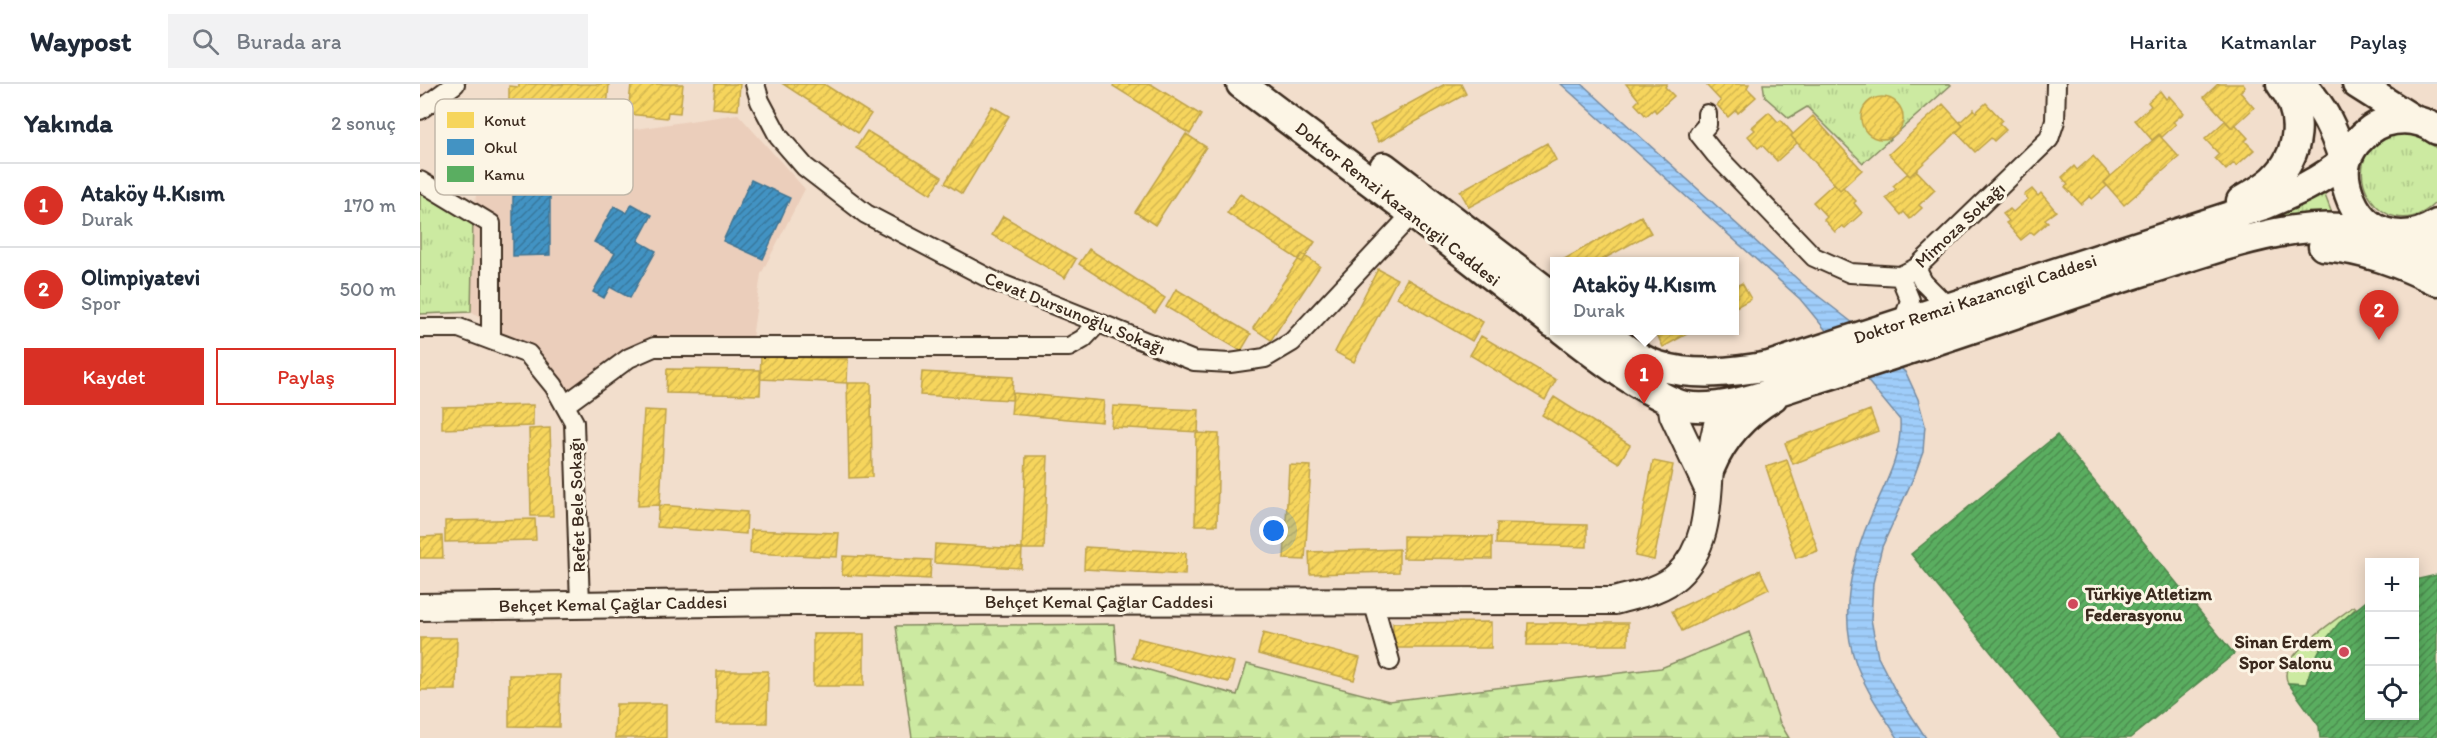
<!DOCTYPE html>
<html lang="tr">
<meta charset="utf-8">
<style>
body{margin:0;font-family:Itim,sans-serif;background:#f2f2f3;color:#1f2937}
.controls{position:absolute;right:18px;bottom:18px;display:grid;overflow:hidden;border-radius:0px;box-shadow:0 3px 15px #0003}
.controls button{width:54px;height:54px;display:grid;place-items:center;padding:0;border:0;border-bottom:2px solid #e0e1e3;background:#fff;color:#1f2937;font:30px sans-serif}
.you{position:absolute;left:854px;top:447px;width:21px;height:21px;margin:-15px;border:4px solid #fff;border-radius:50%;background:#1a73e8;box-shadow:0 0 0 9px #1a73e833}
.badge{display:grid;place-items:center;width:39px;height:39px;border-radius:50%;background:#d93025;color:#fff;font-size:20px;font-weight:700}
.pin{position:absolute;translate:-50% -50px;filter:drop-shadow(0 2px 3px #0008)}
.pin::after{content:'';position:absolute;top:32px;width:21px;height:18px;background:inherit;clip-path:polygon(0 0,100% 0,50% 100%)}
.popup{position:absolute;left:1130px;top:173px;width:189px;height:78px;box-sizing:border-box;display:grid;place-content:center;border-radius:0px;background:#fff;filter:drop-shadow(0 2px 4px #0005);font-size:20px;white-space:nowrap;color:#747a83}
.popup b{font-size:22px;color:#1f2937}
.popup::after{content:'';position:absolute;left:50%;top:100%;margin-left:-12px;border:12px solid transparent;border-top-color:#fff}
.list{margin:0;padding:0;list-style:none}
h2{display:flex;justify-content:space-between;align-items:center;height:78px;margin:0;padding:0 24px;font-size:26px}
h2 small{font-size:20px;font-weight:400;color:#747a83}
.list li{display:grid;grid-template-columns:39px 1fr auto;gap:18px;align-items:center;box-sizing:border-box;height:84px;padding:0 24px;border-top:2px solid #e0e1e3}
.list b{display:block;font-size:22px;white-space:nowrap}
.list p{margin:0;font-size:20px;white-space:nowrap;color:#747a83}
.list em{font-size:20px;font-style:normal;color:#747a83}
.actions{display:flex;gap:12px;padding:18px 24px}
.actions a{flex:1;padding:14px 0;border:2px solid #d93025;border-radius:0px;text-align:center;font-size:21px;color:#d93025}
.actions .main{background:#d93025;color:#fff}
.icon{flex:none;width:33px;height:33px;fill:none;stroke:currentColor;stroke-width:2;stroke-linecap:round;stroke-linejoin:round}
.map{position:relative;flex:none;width:2017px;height:654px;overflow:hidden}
header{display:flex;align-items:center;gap:36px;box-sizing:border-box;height:84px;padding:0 30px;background:#fff;border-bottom:2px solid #e0e1e3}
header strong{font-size:28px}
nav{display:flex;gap:33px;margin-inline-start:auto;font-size:21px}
.search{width:420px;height:54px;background:#f2f2f3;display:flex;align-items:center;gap:15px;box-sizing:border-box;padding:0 21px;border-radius:0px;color:#747a83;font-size:22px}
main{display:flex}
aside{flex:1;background:#fff}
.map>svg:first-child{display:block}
.built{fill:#ebcebb}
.grass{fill:url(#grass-tufts);stroke:#848a60;stroke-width:1.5}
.forest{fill:url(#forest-firs);stroke:#848a60;stroke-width:1.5}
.water{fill:url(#water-rules);stroke:#778ca2;stroke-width:1.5}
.homes{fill:url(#homes-hatch);stroke:#bea249;stroke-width:1.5}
.schools{fill:url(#schools-hatch);stroke:#417492;stroke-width:1.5}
.public{fill:url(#public-hatch);stroke:#51864d;stroke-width:1.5}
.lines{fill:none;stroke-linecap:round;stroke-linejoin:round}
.street-casing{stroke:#3b2a1e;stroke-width:22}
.secondary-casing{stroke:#3b2a1e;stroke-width:30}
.primary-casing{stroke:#3b2a1e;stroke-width:33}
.street{stroke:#fcf5e5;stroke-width:18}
.secondary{stroke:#fcf5e5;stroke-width:26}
.primary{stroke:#fcf5e5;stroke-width:28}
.poi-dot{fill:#d1495b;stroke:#fcf5e5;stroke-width:2}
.labels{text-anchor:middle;stroke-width:6;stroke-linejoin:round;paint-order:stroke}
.street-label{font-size:18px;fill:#3b2a1e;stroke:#fcf5e5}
.poi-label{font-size:18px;font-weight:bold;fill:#3b2a1e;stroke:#fcf5e5;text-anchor:start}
.key{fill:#fcf5e5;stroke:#c2b8a9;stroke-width:1.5}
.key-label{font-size:16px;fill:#3b2a1e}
</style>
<header>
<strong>Waypost</strong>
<div class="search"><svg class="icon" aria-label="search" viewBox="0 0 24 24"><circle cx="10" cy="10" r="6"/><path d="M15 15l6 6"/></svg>Burada ara</div>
<nav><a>Harita</a><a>Katmanlar</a><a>Paylaş</a></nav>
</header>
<main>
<aside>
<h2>Yakında<small>2 sonuç</small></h2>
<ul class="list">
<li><span class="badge">1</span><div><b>Ataköy 4.Kısım</b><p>Durak</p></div><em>170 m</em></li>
<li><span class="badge">2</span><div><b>Olimpiyatevi</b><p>Spor</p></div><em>500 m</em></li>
</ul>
<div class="actions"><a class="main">Kaydet</a><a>Paylaş</a></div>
</aside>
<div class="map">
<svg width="2017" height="654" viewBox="0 0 2017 654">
<defs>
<pattern id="grass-tufts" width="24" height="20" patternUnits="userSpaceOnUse" patternTransform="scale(1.5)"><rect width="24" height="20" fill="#cceaa1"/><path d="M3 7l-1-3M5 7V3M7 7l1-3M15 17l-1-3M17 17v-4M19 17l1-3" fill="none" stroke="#b0c98a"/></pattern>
<pattern id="forest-firs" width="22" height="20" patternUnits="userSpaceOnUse" patternTransform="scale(1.5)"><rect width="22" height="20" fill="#cceaa1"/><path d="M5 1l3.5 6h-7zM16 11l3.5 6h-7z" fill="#b0c98a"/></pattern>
<pattern id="water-rules" width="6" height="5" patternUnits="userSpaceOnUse" patternTransform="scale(1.5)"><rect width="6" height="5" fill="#9fcdfa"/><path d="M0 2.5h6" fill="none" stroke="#8ab0d6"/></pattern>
<pattern id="homes-hatch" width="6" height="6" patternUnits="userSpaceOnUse" patternTransform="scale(1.5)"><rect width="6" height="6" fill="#f6d55c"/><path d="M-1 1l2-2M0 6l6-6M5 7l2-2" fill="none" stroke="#d4b750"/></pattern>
<pattern id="schools-hatch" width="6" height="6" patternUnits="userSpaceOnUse" patternTransform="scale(1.5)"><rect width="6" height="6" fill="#4393c3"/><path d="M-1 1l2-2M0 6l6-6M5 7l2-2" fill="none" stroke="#39789e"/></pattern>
<pattern id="public-hatch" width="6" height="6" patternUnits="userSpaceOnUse" patternTransform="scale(1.5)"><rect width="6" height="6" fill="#5aae61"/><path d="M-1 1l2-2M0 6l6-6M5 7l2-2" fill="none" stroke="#4c8e4f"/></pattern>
</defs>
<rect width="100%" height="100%" fill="#f2decc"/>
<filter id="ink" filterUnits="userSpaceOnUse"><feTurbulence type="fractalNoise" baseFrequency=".0167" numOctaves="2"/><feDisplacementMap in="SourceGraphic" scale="12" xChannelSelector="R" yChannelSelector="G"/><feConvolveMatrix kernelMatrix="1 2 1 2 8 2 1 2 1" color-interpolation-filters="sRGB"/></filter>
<g filter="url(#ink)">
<path class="built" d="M318,30L385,105L341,190L332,255H234L150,306L126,281L51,228L53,133L61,75L154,54Z"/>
<path class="grass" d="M1343,0H1530L1531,1L1443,79L1387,23L1369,34L1345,13Z
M1988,49L2002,52L2017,65V117C1959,177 1898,56 1988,49Z
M0,103L53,133L51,228L0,230Z
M1903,106L1913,132L1801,158L1833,131Z
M1934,522L1936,524C1912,546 1896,568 1886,600L1868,599C1854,573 1917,536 1934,522Z"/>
<path class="forest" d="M694,540L697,577L817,611L827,580L969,617L1241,584L1329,548L1360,639L1369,654H492L476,542Z"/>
<path class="water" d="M1141,0H1162L1384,201L1433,239L1486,289L1498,315L1505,341L1503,368L1495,390L1462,463L1453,499L1451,535L1458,573L1476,608L1506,654H1478C1463,631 1447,608 1437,582C1417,532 1432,473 1453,427C1467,396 1482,370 1480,336L1380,215Z"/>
<path class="homes" d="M99,0H189L186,38L161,37L160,40L105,38V47L82,46L81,59L53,58L54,44H66L67,30L78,31V16H89V2L99,3Z
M211,0H263L260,29L248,28L247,34L208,30Z
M295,0H320L318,26L293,24Z
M363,0H404L451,30L438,49Z
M694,0H731L781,31L770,50L693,2Z
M1025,0H1041L1046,10L959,58L950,41Z
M1206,0H1247L1245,3L1254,12L1236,28L1234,25L1226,32L1215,20L1219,16Z
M1289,0H1329L1327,4L1336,13L1318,29L1316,26L1308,33L1297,21L1301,17L1287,2Z
M1798,0H1823L1825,3L1820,8L1834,24L1812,44L1784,13Z
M1740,7L1746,15L1749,12L1764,29L1753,38L1756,40L1742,53L1739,50L1732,56L1715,36L1731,22L1728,18Z
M1441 34a21 21 0 1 1 42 0a21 21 0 1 1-42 0Z
M1566,19L1582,36L1579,39L1586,46L1574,57L1571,54L1555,68L1536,48L1543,42L1540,38L1554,25L1556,28Z
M1523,20L1543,42L1490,92L1469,70Z
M572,22L589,32L542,110L525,99Z
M1349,28L1358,38L1361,36L1373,50L1371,52L1377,59L1357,77L1342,61L1338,64L1328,52L1335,46L1332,43Z
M1393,32L1442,86L1420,106L1371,52Z
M1805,37L1812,44L1815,40L1828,54L1825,57L1834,66L1816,82L1814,79L1806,86L1795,74L1799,70L1785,55Z
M447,47L522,93L511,110L436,64Z
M766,50L786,63L735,141L715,128Z
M1739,51L1759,73L1704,121L1684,98Z
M1127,59L1136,76L1049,123L1040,107Z
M1673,72L1691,92L1684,99L1687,102L1672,115L1670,112L1661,120L1645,103L1648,101L1642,93L1654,82L1657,86Z
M1496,86L1515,106L1499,121L1502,124L1490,135L1484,128L1481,131L1466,114L1476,105L1473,102L1487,90L1490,92Z
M1414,99L1420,106L1423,103L1436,117L1434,119L1442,129L1425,144L1422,142L1415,148L1404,136L1407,133L1393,118Z
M1612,105L1618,112L1621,109L1636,127L1625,135L1628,138L1614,150L1611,148L1601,156L1586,139L1589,137L1583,130L1590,125L1593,128L1608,115L1604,111Z
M820,110L895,158L882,178L807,129Z
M583,132L656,175L645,194L572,151Z
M1221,132L1231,149L1178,178H1139Z
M669,165L745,214L735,229L659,180Z
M882,170L900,182L851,256L833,244Z
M958,185L977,195L934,278L915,268Z
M987,195L1063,238L1052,257L977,213Z
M1322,199L1331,215L1314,224V203Z
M756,205L831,250L821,267L746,223Z
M1235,246H1274L1243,263Z
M1061,252L1136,296L1125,316L1050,271Z
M341,272L428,275L427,299L340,295Z
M247,285L341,286L340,311L246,309Z
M502,288L593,293L592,316L500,311Z
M427,299H451L452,393L429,394Z
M593,309L684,317L682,338L591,330Z
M1134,313L1210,361L1199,379L1122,331Z
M113,321V342L22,345V323Z
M693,322L779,326L778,348L691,343Z
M224,326L245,327L240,418L239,421L218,422Z
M1450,326L1458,347L1373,380L1365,359Z
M130,344L133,432H111L109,345Z
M776,349L799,350L797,441H775Z
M606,372H628L624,465H602Z
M1367,376L1398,467L1376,474L1346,383Z
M1233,377L1253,381L1234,476L1215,472Z
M869,381L891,382L885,476L864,475Z
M239,421L327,428L326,450L237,443Z
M115,435L116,456L25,458V437Z
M1077,439L1167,441V463L1076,460Z
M331,446L419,449L417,473L330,469Z
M22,452L23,474H0V453Z
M983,452L1072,453V475L983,474Z
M515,460L602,465L601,484L514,479Z
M665,463L766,469L765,491L664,485Z
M979,465V488L890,490L889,468Z
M423,472L511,476L510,495L422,491Z
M1340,486L1349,505L1262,547L1252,527Z
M1071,538V564H973V539Z
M1108,539H1208V561H1107Z
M843,549L940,574L934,596L838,570Z
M393,550H444V602H393Z
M0,554H37L36,606H0Z
M717,554L814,578L809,598L712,574Z
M297,587H348L347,639H296Z
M89,591H140L139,643L89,642Z
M196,620H246V654H195Z"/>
<path class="schools" d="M93,70H130V171L93,172Z
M331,96L370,114L343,175L303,157Z
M212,120L232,131L218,157L236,167L210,214L190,203L184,214L173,208L195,169L174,158L194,122L207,129Z"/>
<path class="public" d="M1637,351L1814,570L1710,654H1641L1491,470Z
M2017,491V654H1900L1899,642L1868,599L1886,600L1893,578L1904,558L1919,539L1950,514V632H1994V496Z"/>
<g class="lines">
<g class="street-casing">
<path id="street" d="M335,0L340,17L359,53L385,83L446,130L574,197L774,277L810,279L845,274L872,258L992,130
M0,26L35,0
M1287,30V41L1279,50L1295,70L1394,173L1430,189L1480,192L1496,184L1629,55L1635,37L1636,0
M0,97L71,140V254
M1496,184L1503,198L1529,224
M1480,192L1490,216L1483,239
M0,244H39L108,270L134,302L154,338L160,520
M145,321L209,274L234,263H649L663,255L678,239
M953,517L970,577"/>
</g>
<g class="secondary-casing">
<path id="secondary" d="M1251,318L1253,331L1287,403
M0,523L376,518L1194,517C1215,511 1241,507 1257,492C1291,461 1287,412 1291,371C1293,354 1298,337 1302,321"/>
</g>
<g class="primary-casing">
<path id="primary" d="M821,0L978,118L1134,240
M1882,0C1905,26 1913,44 1924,77
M1937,0L1994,36
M2017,46C2002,35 1983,33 1965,38C1953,42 1944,50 1936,59C1923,76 1922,90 1929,110C1942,150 1982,162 2017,140
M964,83L1134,213
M1821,117C1831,111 1844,104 1853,96C1881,70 1885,30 1861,0
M1903,162C1944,165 1980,179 2017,197
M1143,246C1173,269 1202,292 1235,309C1244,314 1254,320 1265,322C1305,329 1358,306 1396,295C1510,261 1621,219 1734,184C1779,170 1826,153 1873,146C1922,139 1975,147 2017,172
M1180,246C1198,259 1218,276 1239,282C1274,293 1314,288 1349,282L1844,121C1873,109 1900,98 1924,77
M1290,384C1303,353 1324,330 1353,313"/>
</g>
<use href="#street" class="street"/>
<use href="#secondary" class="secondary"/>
<use href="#primary" class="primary"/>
</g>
</g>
<g class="poi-dot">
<circle cx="1653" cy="520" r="6"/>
<circle cx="1924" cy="568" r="6"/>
</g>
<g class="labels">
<g class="street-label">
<text transform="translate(978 120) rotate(38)" y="6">Doktor Remzi Kazancıgil Caddesi</text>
<text transform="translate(1540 141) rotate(-43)" y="6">Mimoza Sokağı</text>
<text transform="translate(1555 215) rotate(-18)" y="6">Doktor Remzi Kazancıgil Caddesi</text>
<text transform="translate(655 229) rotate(22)" y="6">Cevat Dursunoğlu Sokağı</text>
<text transform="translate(157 421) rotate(-92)" y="6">Refet Bele Sokağı</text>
<text x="679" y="524">Behçet Kemal Çağlar Caddesi</text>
<text transform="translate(193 520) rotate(-1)" y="6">Behçet Kemal Çağlar Caddesi</text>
</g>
<g class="poi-label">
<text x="1665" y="516">Türkiye Atletizm<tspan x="1665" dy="21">Federasyonu</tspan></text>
<text x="1912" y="564" text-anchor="end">Sinan Erdem<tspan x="1912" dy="21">Spor Salonu</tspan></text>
</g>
</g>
<rect x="15" y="15" width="198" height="96" rx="9" class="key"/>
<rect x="27" y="28" width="27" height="16" fill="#f6d55c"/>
<rect x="27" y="55" width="27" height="16" fill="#4393c3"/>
<rect x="27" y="82" width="27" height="16" fill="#5aae61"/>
<g class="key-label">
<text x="64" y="42">Konut</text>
<text x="64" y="69">Okul</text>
<text x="64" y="96">Kamu</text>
</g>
</svg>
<div class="controls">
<button>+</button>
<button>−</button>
<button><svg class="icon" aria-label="locate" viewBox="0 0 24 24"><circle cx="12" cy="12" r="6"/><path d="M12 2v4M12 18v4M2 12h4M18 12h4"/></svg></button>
</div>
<div class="you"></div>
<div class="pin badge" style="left:1224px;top:320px">1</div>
<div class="popup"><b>Ataköy 4.Kısım</b>Durak</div>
<div class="pin badge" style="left:1959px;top:256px">2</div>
</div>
</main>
